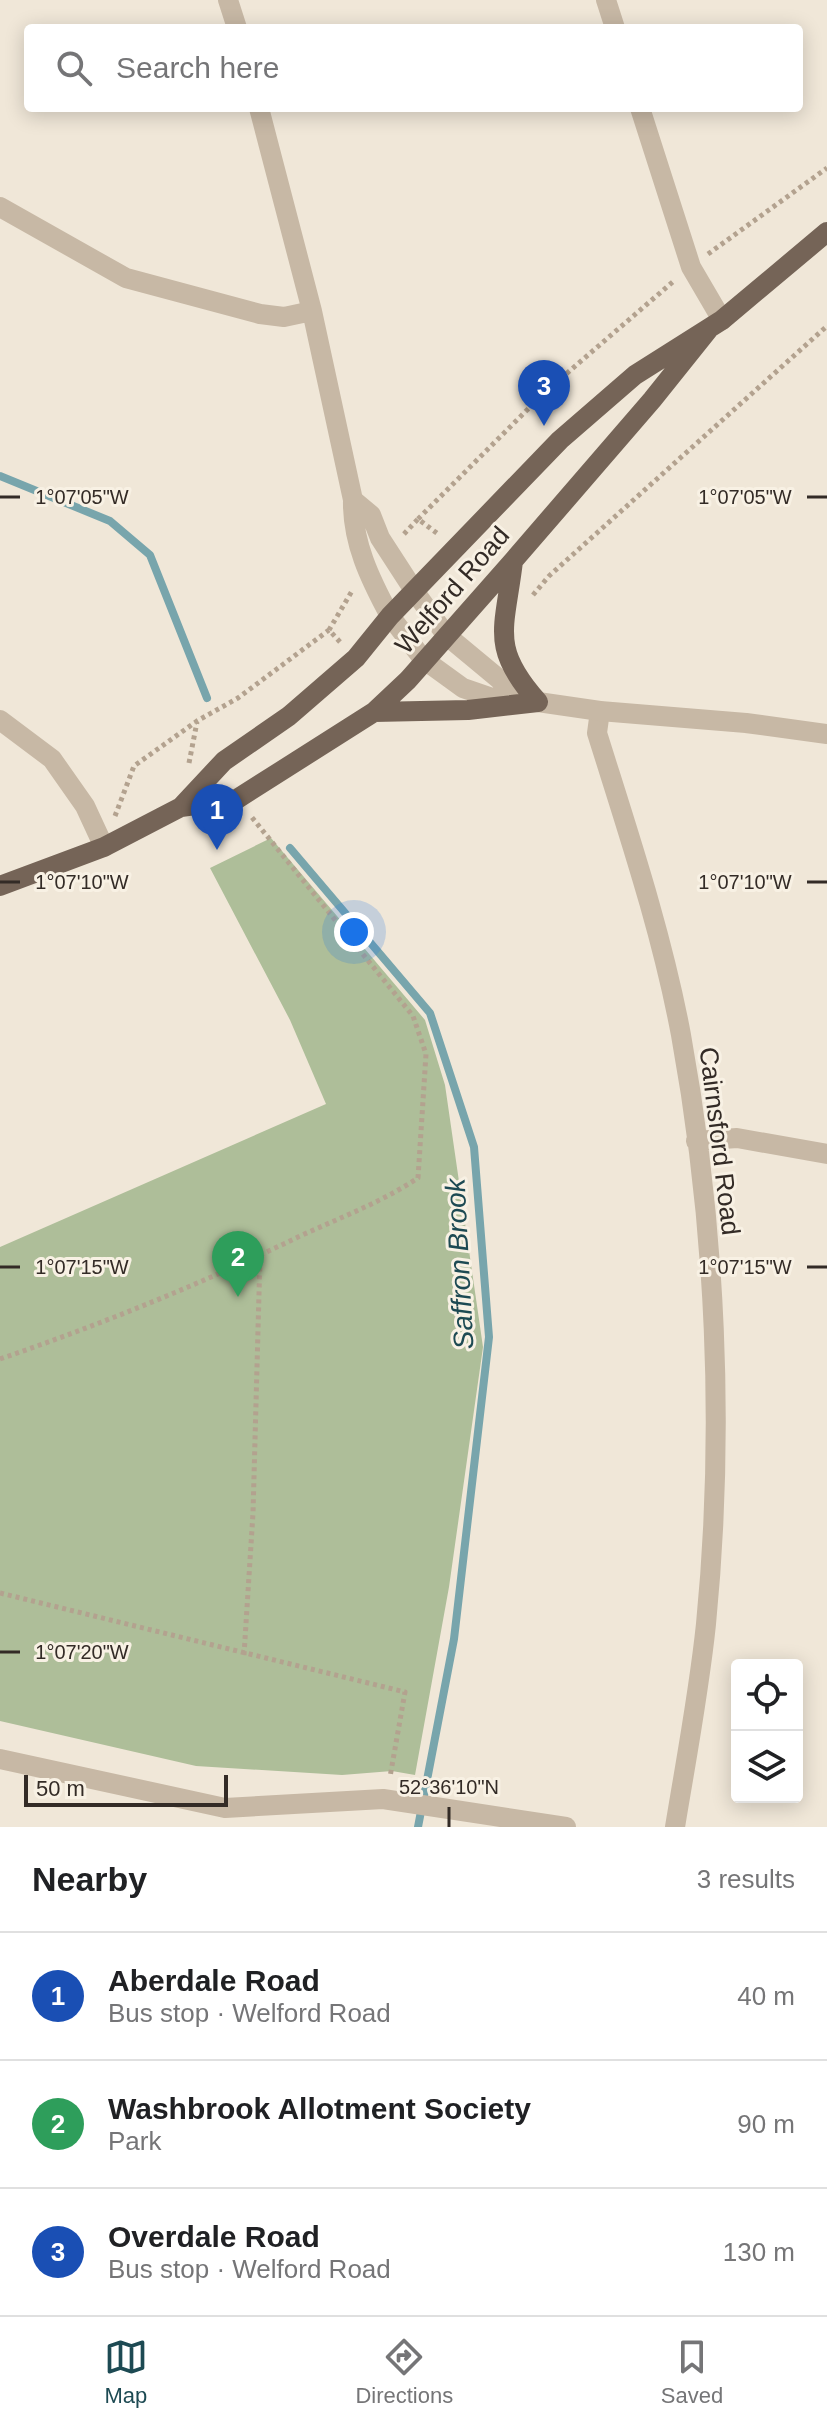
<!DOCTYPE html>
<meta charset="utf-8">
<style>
body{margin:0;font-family:Arial,sans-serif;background:#f6f6f6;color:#202124}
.controls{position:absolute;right:24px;bottom:24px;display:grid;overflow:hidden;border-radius:8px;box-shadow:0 4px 20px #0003}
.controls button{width:72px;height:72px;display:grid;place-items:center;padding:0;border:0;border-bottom:2px solid #e0e0e0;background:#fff;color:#202124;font:40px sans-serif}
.scale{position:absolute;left:24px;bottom:20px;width:204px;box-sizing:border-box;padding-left:8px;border:4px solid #332b26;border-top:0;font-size:22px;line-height:28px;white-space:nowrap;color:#332b26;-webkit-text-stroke:6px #f8f1e4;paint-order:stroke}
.you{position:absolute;left:354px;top:932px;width:28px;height:28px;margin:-20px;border:6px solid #fff;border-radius:50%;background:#1a73e8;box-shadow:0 0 0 12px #1a73e833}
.badge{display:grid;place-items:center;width:52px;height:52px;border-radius:50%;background:#1d4a53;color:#fff;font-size:26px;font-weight:700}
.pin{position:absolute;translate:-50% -66px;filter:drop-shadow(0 2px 4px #0008)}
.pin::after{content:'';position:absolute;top:42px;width:28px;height:24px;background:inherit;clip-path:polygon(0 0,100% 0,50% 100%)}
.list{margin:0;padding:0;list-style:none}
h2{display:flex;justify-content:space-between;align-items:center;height:104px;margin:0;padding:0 32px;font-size:34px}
h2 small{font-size:26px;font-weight:400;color:#757577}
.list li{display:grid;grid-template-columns:52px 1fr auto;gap:24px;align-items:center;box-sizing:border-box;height:128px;padding:0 32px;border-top:2px solid #e0e0e0}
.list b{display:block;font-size:30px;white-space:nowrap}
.list p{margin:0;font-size:26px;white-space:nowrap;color:#757577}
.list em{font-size:26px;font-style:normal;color:#757577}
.icon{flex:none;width:44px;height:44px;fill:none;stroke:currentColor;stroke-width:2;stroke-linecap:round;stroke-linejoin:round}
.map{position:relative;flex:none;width:827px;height:1827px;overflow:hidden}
.search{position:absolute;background:#fff;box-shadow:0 4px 20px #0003;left:24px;right:24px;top:24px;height:88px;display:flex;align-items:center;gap:20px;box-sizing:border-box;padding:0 28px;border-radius:8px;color:#757577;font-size:30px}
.sheet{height:488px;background:#fff}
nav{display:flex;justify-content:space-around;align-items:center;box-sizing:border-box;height:112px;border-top:2px solid #e0e0e0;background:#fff;font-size:22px;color:#757577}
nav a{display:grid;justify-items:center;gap:4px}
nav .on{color:#1d4a53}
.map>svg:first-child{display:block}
.green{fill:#aebe99}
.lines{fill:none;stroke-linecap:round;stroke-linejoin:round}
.stream{stroke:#78a5ac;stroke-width:8}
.path{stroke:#b3a28f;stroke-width:5;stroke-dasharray:4 4;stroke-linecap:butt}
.minor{stroke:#c7b8a5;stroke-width:20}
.tertiary{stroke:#c7b8a5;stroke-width:20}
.primary{stroke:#756457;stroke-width:20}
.ticks{fill:none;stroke:#332b26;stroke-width:3}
.labels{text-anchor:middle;stroke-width:6;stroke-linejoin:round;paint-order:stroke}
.street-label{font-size:26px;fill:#332b26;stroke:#f8f1e4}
.water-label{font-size:28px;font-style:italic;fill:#1d4a53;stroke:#f8f1e4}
.ticks-label{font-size:20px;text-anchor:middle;fill:#332b26;stroke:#f8f1e4;stroke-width:6;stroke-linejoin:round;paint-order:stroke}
</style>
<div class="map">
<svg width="827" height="1827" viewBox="0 0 827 1827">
<rect width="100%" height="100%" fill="#f0e7d8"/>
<path class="green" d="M271,838L425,1020L445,1085L483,1347L449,1587L415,1775L392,1771L342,1775L196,1766L0,1721V1247L326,1104L290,1020L210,868Z"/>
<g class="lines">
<path class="stream" d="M0,476L110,521L150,555L207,698
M290,848L430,1013L474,1147L489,1337L454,1639L418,1827"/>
<path class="path" d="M708,254L827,168
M418,519L544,393L675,280
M404,534L418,519L438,534
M533,595L549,576L827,326
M340,642L329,630L352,591
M189,763L197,722
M115,816L134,766L197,721L238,698L329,630
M0,1359C102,1324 201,1284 298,1237C339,1218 380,1203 418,1178L426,1054L413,1016L250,815
M0,1593L405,1692L390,1777
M244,1655L253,1513L260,1257"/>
<path class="minor" d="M228,0L237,28
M606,0L615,28
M259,108L312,311L353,500C352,542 370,579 390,616
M640,108L691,267L722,320
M0,207L126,278L260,314L284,317L312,311
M353,500L371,515L380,538L415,592
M600,711L597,733C628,832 662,933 681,1035C716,1227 725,1430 706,1624C699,1692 686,1760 675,1827
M0,720L52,759L85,806L104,847
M696,1141L737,1138L827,1154
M0,1759L225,1808L383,1799L566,1827"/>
<path class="tertiary" d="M415,592L446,635L499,679L512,695
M390,616L423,659L463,688L492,698L512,695L538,702L600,711L746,723L827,734"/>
<path class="primary" d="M513,561C505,629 489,647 538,702
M374,712L468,710L538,702
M181,807L224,761L289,716L356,658L390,616L560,440L635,375L722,320L827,232
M0,886L104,847L181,807L237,799L374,712L408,680L513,561L652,400L708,330"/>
</g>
<path class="ticks" d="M0,497H20M807,497H827M0,882H20M807,882H827M0,1267H20M807,1267H827M0,1652H20M449,1807V1827"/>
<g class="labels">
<g class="street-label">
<text transform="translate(452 590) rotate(-49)" y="9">Welford Road</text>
<text transform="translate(720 1141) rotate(83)" y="9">Cairnsford Road</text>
</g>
<g class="water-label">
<text transform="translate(459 1264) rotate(-93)" y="10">Saffron Brook</text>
</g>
</g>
<g class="ticks-label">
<text x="745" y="504">1°07'05"W</text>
<text x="82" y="504">1°07'05"W</text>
<text x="745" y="889">1°07'10"W</text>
<text x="82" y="889">1°07'10"W</text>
<text x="82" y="1274">1°07'15"W</text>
<text x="745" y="1274">1°07'15"W</text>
<text x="82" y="1659">1°07'20"W</text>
<text x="449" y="1794">52°36'10"N</text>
</g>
</svg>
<div class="controls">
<button><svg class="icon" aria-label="locate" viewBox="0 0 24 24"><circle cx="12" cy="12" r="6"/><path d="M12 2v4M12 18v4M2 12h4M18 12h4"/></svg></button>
<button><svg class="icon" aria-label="layers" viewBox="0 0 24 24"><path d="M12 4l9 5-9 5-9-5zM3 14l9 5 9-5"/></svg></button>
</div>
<div class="scale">50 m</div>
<div class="you"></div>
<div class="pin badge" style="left:217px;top:850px;background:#1a4fb4">1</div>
<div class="pin badge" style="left:238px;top:1297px;background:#2e9e5b">2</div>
<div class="pin badge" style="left:544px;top:426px;background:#1a4fb4">3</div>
<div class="search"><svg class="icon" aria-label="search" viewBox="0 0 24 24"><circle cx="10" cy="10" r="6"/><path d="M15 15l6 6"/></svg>Search here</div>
</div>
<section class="sheet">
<h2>Nearby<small>3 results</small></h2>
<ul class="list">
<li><span class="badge" style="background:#1a4fb4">1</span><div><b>Aberdale Road</b><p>Bus stop · Welford Road</p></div><em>40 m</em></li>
<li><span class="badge" style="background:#2e9e5b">2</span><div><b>Washbrook Allotment Society</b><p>Park</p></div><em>90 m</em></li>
<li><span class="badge" style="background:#1a4fb4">3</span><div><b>Overdale Road</b><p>Bus stop · Welford Road</p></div><em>130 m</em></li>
</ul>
</section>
<nav>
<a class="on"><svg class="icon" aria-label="map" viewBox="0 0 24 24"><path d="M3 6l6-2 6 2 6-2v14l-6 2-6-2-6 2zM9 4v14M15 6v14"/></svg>Map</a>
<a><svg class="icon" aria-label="directions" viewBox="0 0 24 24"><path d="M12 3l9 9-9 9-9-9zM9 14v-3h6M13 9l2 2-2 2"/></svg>Directions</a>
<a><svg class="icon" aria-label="saved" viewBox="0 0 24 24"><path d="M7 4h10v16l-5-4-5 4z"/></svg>Saved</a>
</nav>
